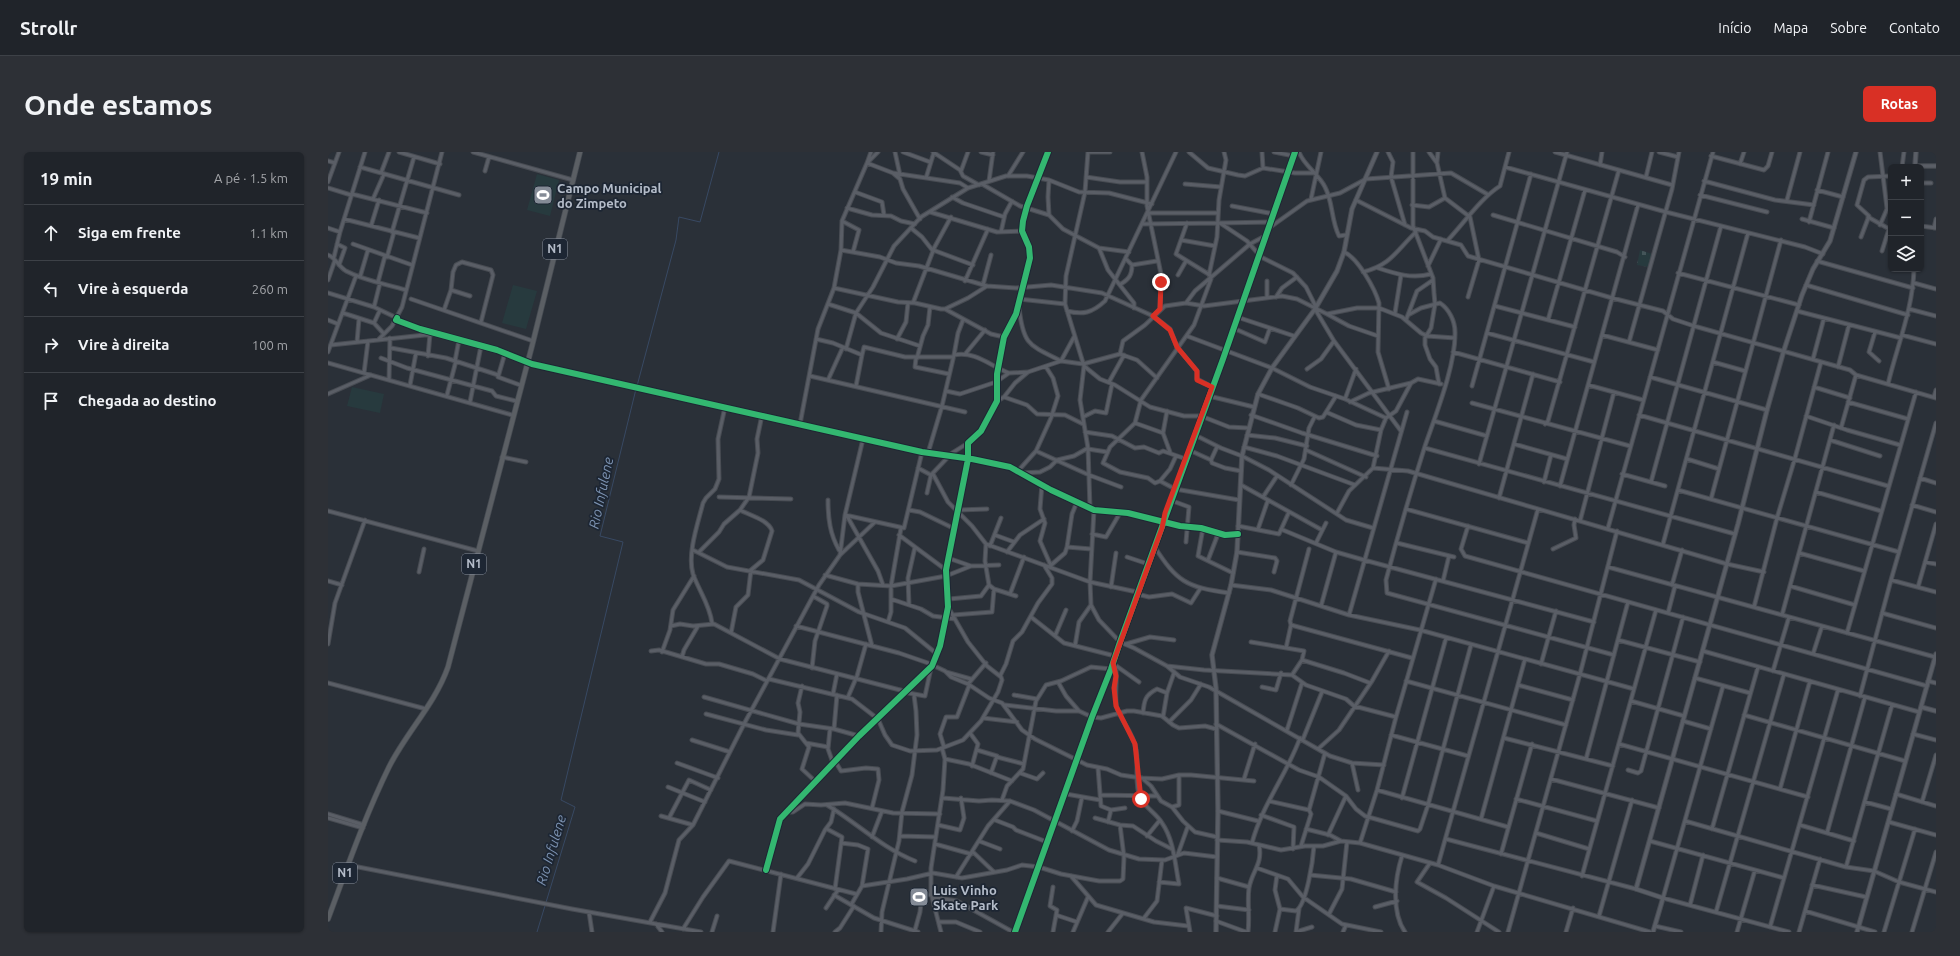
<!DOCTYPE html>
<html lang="pt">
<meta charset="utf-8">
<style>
body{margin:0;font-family:Ubuntu,sans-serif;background:#2d3036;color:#f1f3f6}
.controls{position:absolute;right:12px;top:12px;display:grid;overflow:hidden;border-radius:6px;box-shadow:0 1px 3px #0004}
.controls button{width:36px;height:36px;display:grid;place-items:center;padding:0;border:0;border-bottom:1px solid #3d4147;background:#20242a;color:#f1f3f6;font:20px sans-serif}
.stop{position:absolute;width:12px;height:12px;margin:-9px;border:3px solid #d93025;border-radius:50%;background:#fff}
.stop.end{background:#d93025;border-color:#fff;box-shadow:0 1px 4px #0008}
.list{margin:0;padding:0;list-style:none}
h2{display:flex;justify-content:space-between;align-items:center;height:52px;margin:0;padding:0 16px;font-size:17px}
h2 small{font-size:13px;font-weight:400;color:#a2a4a8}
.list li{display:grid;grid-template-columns:26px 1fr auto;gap:12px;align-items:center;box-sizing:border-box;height:56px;padding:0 16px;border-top:1px solid #3d4147}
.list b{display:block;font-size:15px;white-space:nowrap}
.list em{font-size:13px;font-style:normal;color:#a2a4a8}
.icon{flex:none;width:22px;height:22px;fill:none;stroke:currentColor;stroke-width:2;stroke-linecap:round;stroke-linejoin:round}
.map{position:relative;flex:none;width:1608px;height:780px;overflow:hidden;border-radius:6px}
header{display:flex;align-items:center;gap:24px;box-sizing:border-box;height:56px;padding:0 20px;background:#20242a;border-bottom:1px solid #3d4147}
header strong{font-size:19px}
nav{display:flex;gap:22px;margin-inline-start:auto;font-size:14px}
.intro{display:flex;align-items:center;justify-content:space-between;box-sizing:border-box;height:96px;padding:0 24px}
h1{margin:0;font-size:28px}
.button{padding:10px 18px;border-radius:6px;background:#d93025;color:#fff;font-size:14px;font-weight:700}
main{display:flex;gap:24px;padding:0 24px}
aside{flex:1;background:#20242a;border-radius:6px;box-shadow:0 1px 3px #0004}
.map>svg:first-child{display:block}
.cemetery{fill:url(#cemetery-stones)}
.park{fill:#273a3e}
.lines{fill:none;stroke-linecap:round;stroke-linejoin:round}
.stream{stroke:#384963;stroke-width:1}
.minor-casing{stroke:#484c53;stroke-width:5}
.tertiary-casing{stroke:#484c53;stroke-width:5.5}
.trunk-casing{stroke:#474c53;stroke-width:6}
.minor{stroke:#5a5e66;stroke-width:3}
.tertiary{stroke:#5a5e66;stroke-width:3.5}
.trunk{stroke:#5b5f64;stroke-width:4.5}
.cycleway-casing{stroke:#1d2633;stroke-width:8}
.cycleway{stroke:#33b770;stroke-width:6}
.route{stroke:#d93025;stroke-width:5}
.labels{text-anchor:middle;stroke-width:3.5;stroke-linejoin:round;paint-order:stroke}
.shield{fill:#1d2633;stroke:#878f9c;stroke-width:1}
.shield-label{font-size:12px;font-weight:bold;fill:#b4bcc9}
.poi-label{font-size:13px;font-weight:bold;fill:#b4bcc9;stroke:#1d2633;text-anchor:start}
.water-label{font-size:14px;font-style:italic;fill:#7c92b1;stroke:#1d2633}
</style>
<header>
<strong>Strollr</strong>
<nav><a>Início</a><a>Mapa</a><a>Sobre</a><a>Contato</a></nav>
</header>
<div class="intro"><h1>Onde estamos</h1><a class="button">Rotas</a></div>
<main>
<aside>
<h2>19 min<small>A pé · 1.5 km</small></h2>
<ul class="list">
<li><svg class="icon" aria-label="ahead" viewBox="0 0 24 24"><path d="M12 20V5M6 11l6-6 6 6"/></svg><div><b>Siga em frente</b></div><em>1.1 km</em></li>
<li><svg class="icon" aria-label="left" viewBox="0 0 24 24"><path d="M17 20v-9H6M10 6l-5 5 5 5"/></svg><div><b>Vire à esquerda</b></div><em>260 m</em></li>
<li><svg class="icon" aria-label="right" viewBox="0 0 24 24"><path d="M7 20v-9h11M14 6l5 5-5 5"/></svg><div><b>Vire à direita</b></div><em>100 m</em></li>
<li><svg class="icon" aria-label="arrive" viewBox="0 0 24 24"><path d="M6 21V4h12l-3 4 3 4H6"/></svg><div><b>Chegada ao destino</b></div></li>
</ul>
</aside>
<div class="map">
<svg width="1608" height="780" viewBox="0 0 1608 780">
<defs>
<pattern id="cemetery-stones" width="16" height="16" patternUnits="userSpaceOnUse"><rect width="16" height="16" fill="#273a3e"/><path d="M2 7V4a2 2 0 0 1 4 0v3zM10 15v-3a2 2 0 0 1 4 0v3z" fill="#445559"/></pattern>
</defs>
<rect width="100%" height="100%" fill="#2a3038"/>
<path class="cemetery" d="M1312,98L1324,102L1321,115L1309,113Z"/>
<path class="park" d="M209,22L231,28L222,64L199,58Z
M185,133L209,139L198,177L174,171Z
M24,235L56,242L52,261L19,254Z"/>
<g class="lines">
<path class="stream" d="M309,234L348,88L351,65L372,70L391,0
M209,780L247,655L233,648L295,390L272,384L308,237"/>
<g class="minor-casing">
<path id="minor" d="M71,0L112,12
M145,0L245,28
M543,0L539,11L565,21L572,27L575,37L592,67
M567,0L572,23
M575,0L602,10
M605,0L632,18L635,24L651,33
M653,0L665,3
M814,0L819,25V54L833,122L832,157
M861,0L880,16L910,23L917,24L935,16L967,21H987
M934,0L935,16
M946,0L966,4
M971,0C976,14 991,22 997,35C1005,50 1003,68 1011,84L1018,83
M1060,0L1065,10L1063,25L1077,73
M1085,0V74L1105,126L1106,141L1107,152L1103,176L1097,186V193L1102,207L1108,215L1111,232
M1101,0L1109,11L1117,46L1142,65L1151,108L1140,145
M1227,0L1344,33
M1331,0L1350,5
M1552,0L1559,56L1563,59
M1383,4L1436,18L1440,14L1444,0
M0,9L7,11
M1109,10L1110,0
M1412,12L1416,0
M1272,13L1274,0
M32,15L131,43
M1177,15L1338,60L1477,95L1495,102
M1574,15L1576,0
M157,19L161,5
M633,19L640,0
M53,21L61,0
M565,21L632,31L640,36
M680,24L695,0
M758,25L792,30H819
M1318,25L1324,0
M598,26L606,0
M721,28L720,45L721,63
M661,29L665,0
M1376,29L1447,48L1486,53
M0,30L11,0
M1593,31H1603
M654,32L692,54L721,63L735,77L771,96L801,100
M857,32L893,35
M0,36L23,43
M1489,38L1515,45
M527,40L554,50L556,63
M24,42L99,61
M1372,43L1439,60
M624,45L635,51L676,65
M45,47L56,22
M983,47L993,0
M1028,48L1083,76L1097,79L1105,85L1133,93L1140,104L1284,146L1335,159L1345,167L1366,174L1522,218L1528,223L1608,246
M1459,48L1472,0
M1084,53L1101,55L1117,46
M904,54L946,62
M519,56L544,63L563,64L573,69L587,72
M602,60L669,80L694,79
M821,61H890
M1165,63L1289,100L1297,105
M623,65L605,98L645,113
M1540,65L1563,78
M16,67L91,86
M1474,67L1506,76
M514,69L531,78L525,100
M1481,70L1500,0
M859,71L848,102L882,123
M892,71L943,70
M814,72L892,71L919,89L933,105L965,121L978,135L988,155
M1552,73L1559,57
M43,74L51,48
M1593,74L1608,76
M0,76L12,80
M583,76L594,85L605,99L585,151
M941,76L979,49L1012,41L1038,27L1123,21L1159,42
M1606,76L1608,67
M64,80L86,5
M673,80L677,62L684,49
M1533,85L1541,64L1529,53L1536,28L1540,25L1563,24
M853,88L887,94
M1120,88C1136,71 1153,46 1172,34L1181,0
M9,92L17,96L11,113
M25,92L84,113
M771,96L780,118L806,151V156
M513,98L552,105L568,111L591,114L659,134
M1554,99L1561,77
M1016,100C1030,106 1047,137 1051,151L1050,200L1061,237
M0,103C8,106 10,114 18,119C37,129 58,132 78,138
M6,105L12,80L37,0
M59,105L66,80
M1489,109L1585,136
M804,113L829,109
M1100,114L1113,87
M1050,116C1068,122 1084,127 1103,122
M1035,120C1063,113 1068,99 1088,80
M1350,121L1471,153
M850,123L858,109
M881,123L889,85L891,48L898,8L896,0
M32,125L40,98
M883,127L866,173L813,248L807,271L782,295L775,311L792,320L820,326L827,331L832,329L847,337L911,348
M0,128L7,108
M637,129L660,77
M50,130L57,104
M1586,131L1608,137
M793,132C801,127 804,123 804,113L798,107
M655,133L663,103
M1478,133L1580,163
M506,136L570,150L587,151L613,157H617L640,146L659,134L688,136L723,133L774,141L825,164L842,177L849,195L869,219V227L884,235
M123,138L142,144
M0,141L46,155L69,166
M939,145V129
M948,145L954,136L969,125
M83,147L205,189
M691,147L737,152
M858,151L867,139L922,92L937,84
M500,152L528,161L553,181L592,194
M1167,154L1247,175
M46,155L52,131
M691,155C695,193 701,193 733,209L746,185
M617,157L663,182L676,185
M987,157L1006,189L1073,279
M1581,157L1608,164
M52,158L46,171L56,182
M116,158L123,138L125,120L128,113L134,110L163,118L165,123L153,170
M739,159C755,163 764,161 777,149L848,0
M1469,159L1573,186
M15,161L46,171
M1067,161L1073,123
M999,162L1021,174L1050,184
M1080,163L1093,156L1112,151C1121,157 1127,169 1127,180C1128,212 1108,262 1097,294C1083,338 1070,383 1058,428L1059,441L1286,503
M909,165L966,184
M0,168L10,172
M68,168L92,177L169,198L204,212L594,300L644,307L682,315L723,338L766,358L800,361L852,374L873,376L897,383L910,382
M1078,168L1089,139L1105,128
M1220,168L1257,38
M905,176L937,190L942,176
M1547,180L1541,200L1551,209
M1159,181L1266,210
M1274,183L1330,198
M1574,183L1608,192
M859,184L944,216L982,235L1017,247L1058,266
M51,187L64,174L74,155L114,0
M488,187L505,191L534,203L536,195L577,205H625
M569,187L578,170L580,151
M29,190L31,167
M1301,190L1344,37L1351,0
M3,193L106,182
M63,196L118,206L170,223
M518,197L528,161L545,135L566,94L593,65L640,36L678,24H699L721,28L751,40L781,41L824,52
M0,200L28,124
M1125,200L1232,230
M177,201L170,225L192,233
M638,201L657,178
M792,202L795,189L817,173L837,154L858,151L876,154L954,144L969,147L999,162L1029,156H1051L1074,165L1093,181L1099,184L1127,186
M626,203L630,181L635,168
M100,204L102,182
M53,206L79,216L164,239L168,244L188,249
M588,206L587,215L621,222
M589,206L595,184L600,173L602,155
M1485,207L1496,166
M127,209L131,188
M1385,210L1417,219
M0,211L184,263
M756,214L772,227L787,233L822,255L856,264H873L901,275L920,276
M1510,215L1521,173
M979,217L993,207L1006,189
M36,221L40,189
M482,224L637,260
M1322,225L1439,258
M61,228L62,186
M500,228L515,195
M781,230L796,203
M1560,232C1569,194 1585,157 1586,117
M82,233L88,201
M1260,233L1315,248
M528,234L534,203
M1144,234L1203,22
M1486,235L1522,246
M618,239L632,242L668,230L681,221L700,220
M0,242L43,223
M930,242L970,256L991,266L995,265L1008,244
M119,243L128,209
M881,244L926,255
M676,245L699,253L709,262L737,263L755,272
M1606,245L1608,238
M1017,247L1028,217
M669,249L676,245L687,231L700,220L733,209L755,212L792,202L809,208L829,226
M142,250L153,194
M1022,250L1041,241L1083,231
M1520,250L1580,267
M1144,251L1302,294
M839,259L835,281L842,300
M998,260L1028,273L1053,278
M923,263L974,281L1049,304
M1311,263L1560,334
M1478,264L1519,278L1572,293
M755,265L767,259L778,261L784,232
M1106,269L1159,284
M807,271L835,281
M472,272L490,177L506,136L513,98L514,69L539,11L550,0
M1217,272L1220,269L1291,18
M1513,276L1528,223
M757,280L784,284L807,296L816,295L831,301L835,299L858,307
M919,283L947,286L979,294
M865,286L871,285L893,296L914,304L941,318L1018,368L1045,376
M1502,288L1552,304
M1186,292L1239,307
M916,295L949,304L1027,333
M1097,296L1407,382
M760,297L779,300
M861,298L883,308L884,311L897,316L913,319
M978,298L1038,325
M708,299L761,323L793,335
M600,301L614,254L626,203C648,199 662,214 681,221
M174,305L198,310
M1359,307L1391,317
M883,308L889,295
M1151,312L1239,0
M590,316L603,323
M1045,316L1080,319L1399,412L1436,420
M690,319L708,299L723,266L730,244L725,226L718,215
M694,321L712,320L722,315L729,308L746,304L760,296
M605,322L620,350L644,374L658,392L762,430L809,440
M1294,322L1337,334
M1592,326L1608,331
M832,329L842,317L848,304
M1216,330L1223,303
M1323,330L1393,74
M714,332L712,357L717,371L712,389L723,414
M913,333L994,378
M963,333L976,307L981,276L987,264
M1232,334L1310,53
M1350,338L1571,400
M1488,340L1553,359
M599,341L603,323L624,301L640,291
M391,345L463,347
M935,345L949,324
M1171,346L1205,222
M1383,347L1453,88
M500,348C500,367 502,382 511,398
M842,348L861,355L858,390
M1584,353L1608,360
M762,356L760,296L752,248L756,214L737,152L738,124L757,40L760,0H782
M1078,357L1200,391
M581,358L592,360L627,377
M630,358L659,357
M766,358L762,430L763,453L771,468L792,490L806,496L839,514L876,518L964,523L978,533L1018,547L1026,554L1068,565
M0,359L150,399
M1009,361L1021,339L1045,316L1053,278L1058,266L1068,259L1083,231L1090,227L1113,232
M517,363L576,376L594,300
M519,364L550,419L555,433
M1252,369L1286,240
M910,374L951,382L961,360
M1140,374L1133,397L1137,404L1599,534
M875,376L870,404L905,421
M1280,376L1385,0
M930,377L940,348
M955,378L1008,400L1036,408L1266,470
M764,382L778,385L792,361
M571,383L618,418
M667,383L686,390
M988,391L998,371
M1069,391L1126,405
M658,392L657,409L661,433L666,437L688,444
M1335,392L1420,81
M662,394L673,366
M826,394C849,430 858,435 901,441
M739,395L744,362L749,350
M981,397L962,469L963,473L1084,506
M1225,397L1248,386L1246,373L1247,367
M365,398L399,415L471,428L531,460L577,476L609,502
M371,400L391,380L396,372L412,358L421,345L430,301L429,287L434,263
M679,400L692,383L716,367
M909,400L947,406L949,409L946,420
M1471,401L1536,419
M512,403L517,363L535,287
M799,405L820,412
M620,406L643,414L671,413
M880,408L890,382
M1597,410L1608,412
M722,414L737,401L739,395L763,397
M1280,415L1607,505
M91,420L96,397
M497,423L530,432L563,434L618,424L643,414
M1563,428L1608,440
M0,429L14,433
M1115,429L1121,404
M530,432V440L544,494
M903,433L943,438L1021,463L1092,478L1306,537
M1344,433L1354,398
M1462,434L1527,453
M783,435L788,401
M1590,435L1608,372
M682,442L696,405
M809,442L821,445L844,442L863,451L872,437
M563,447L593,457L605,464L627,467
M621,447L653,444L661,433
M581,453L580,426L587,395
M993,454L1008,400
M1426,455L1449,366L1467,306L1493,210
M1340,461L1347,434
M1554,461L1608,476
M625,463L664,460L666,437
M1021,463L1079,260
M1454,463L1506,273
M703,465L736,491L787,504
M560,470L563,460V434L573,376
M384,471C382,453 371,439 365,422C359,402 370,371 375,351L378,346L387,337L391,327L390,287L397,255
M343,474L352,472L365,474L386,472L452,507L576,539
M468,474L571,501L600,511L617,519L623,525L640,532L661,546L674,551L694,578L707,587L759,613L779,617L793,623L813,626L834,627L851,623H863L926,629
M403,481L408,455L420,443L423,418L435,408L444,379C441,368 421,363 412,358
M1519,481L1588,240
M727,484L738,458
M1290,488L1372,510
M923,490L976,499L974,508L964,523
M0,492L7,451L37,368
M798,492L822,485L846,488
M747,494L751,470L763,453
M958,496L963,473
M323,499L331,498L378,512H391L425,522L439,529
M1375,499L1591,560
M334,500L342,478L345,458L366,424
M1485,502L1494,474
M354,505L356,498L370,474
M974,508L1016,521L1042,531
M785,511C792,519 785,543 789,556C793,569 805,580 808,597C811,612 806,631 812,645C817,656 828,661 834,671C846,688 847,712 851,732L831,730
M1213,512L1228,459
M787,513L811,530
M839,514L852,525L881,535L1002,604L1024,611L1056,613
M484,516L487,489L499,454V452L485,444
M1445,519L1461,465
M618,520L643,527
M672,524L678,512L685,489L694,480L710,451L724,432V426L716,413
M1367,526L1422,541
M441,527L524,547L550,567L557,583L564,593L582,599L609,598L635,588L653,569L670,540L674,528L673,525L659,514L640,490L620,455
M1078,529L1238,573
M1600,529L1608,531
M730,530L738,544L751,559
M0,531L98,557
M640,532L658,511
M1190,533L1245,548
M474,534L470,551L472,560L470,581L481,595L474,617L487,629
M1395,534L1335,746L1461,780
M934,535L948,538L953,521
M575,540L597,544L603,516
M505,542L509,522
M686,543L709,547
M1532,544L1563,428L1608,271
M376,545L471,572L506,577L531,584
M520,545L529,524L538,492
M1303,549L1356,564
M677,553L728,559H751L764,565L773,566L799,559H806L834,564L845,573L851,576L877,574L888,577
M815,561C816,549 817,543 829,537L839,541
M378,562L438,578L470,583
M1416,563L1577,609
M835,565L839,541L846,521
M655,566L689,570
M1355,569L1383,577
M841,570L863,548L873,532
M888,572L971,618L991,625L1018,644L1028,657L1037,664L1090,679L1092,677L1100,653L1143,493
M502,577L500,597L505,611
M506,577L509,543
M959,578L974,531
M642,581L650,592L644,614
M1585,582L1608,588
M1063,583L1140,604
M1176,586L1285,614
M975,587L994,540
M364,588L402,600
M478,591L500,595
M1291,592L1480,645
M616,595L612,582L618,565H629L641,534
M990,597L1011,578L1044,529L1061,499
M649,598L669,604L663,621
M669,605L696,612
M617,607L641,612L684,629
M1258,607L1300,450
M507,609L513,619L538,616L550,617L551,628L544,656
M349,611L390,626
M1024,611L1030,638
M770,616L773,654L783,658L797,656
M1300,618L1310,621L1313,619L1355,465
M692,621L709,627L715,621
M814,626L823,634L833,649L844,655L855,669L867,680L889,685
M916,627L927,592
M1223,627L1331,656
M340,635L377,650
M1452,637L1482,529
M1049,638L1180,675
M738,642L772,648
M1568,642L1608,654
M772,643L829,644
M615,646L651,649L664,648L682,649L706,658L781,698L811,707L837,708L856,701L889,705
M1074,646L1118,486
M1188,647L1269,669
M674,648L679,634L695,617L708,549L718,533L733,529L763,515L783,517
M941,649L981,658
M1537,650L1563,657
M1594,650L1608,603
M499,653C529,671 554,696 587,709
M844,655L851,653V623
M890,659L930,669
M459,660H465L477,652L493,653L517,651L565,661L612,662
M0,662L36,673
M933,663L966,675L965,697
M333,664L365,673
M0,666L35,676
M341,666L361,628L383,638
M767,666L792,673L805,674L828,689L844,697
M1153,667L1197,507
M667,668L685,675L688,678L719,690
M1357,669L1518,715L1546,719L1571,730L1608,740
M780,670L783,658
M1561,670L1608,683
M610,673L632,678L636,666L633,646
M1472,673L1526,689
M499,677L514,685L507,737
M978,677L1002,683L1013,689
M1384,677L1430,515
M744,679L749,669L754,645
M1208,681L1261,697
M1499,681L1537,545
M1000,683L1018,644
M572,684L608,685
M819,684L832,668
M544,685L554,659
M1118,687L1308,737
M889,688L919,690L953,698L977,694H995L1013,689L1032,691L1110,713L1166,734L1322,780
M651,689L672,697
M1322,689L1456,726
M513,691L530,693L540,697L534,734L523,753
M924,691C934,653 959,622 972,586
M1032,691L1049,638L1068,565L1108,427
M607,692L643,702
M973,694L983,662L981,658L997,601
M645,700L666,720
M850,702L860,674
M1173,702L1204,592
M1074,704C1067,726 1063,760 1077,780
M1102,711L1089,730L1118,746L1171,780
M20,713L244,757L373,780
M1110,713L1210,357
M1518,715L1564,553
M929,716L960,727L975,745L1014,772L1053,780
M438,718L452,667L531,584L604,514L612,494L620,455L618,418L640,307V291L653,279L669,249V222L676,185L688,162L702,106L701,95L694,79L695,69L699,54L720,0
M982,723L1023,727L1068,740
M743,724L768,753L826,770L860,774
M1254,724L1328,458
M628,725L660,674L682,649
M469,726L480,712L497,678L503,670L506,657
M889,726L921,735
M1484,733L1538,745
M534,734L579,727L605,721L634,726L679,718L694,713L711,715L733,722L771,729H792L795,727L796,705L792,673
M725,735L722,754L729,758L725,780
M506,743L546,766L590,780
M604,745L629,749L685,780
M1362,753L1375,703
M889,754L921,758
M1047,755L1069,749
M498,756L510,738
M952,757L968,759C979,752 985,707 986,694
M971,757L968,780L984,775
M1477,759L1547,780
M261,760L264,780
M1388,760L1456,522
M1001,762L1014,737L1019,690
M728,763L749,770
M1271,764L1304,648
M816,766L829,749L834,708
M888,769L918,780
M322,770L337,741L351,688L365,673L416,572L491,433L512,403L547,370
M612,770H628L652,780
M328,772L334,780
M1327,774L1353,780
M1442,775L1510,538
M355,777L375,745L401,709L528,742
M587,778L592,760L594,742L604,743
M384,780L389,764
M445,780L453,722
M507,780L512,776L526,754
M553,780L554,760L571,689L574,660L584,623L589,583L588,559L586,543
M613,780L603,741V716L615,638L617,607L614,596
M745,780L760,745
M780,780L795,761
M862,780L858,756L889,764
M920,780C922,765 919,750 921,736C924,719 935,712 931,693
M947,780L952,757L947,738L949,723
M1015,780L1018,773
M1149,780L1166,734
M1180,780L1252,522L1289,379
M1238,780L1245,756
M1409,780L1427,718
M1471,780L1492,707
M1556,780L1587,677
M1584,780L1608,700"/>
</g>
<g class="tertiary-casing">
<path id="tertiary" d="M1588,0L1587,14H1608
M1593,555L1608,559
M687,780L764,565L783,517L792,490L895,207L967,0
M888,780L890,659L888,536L884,503L903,433L909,400L914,304L930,242L944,216L987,157L1009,119L1016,100L1024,57L1049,0
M1325,780L1335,746L1308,737L1410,372L1439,258L1456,198L1474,143L1485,117L1502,89L1528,0
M1529,780L1608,502"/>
</g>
<g class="trunk-casing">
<path id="trunk" d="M0,767C19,716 37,664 61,615C78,581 107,552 120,515L204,194L252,0"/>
</g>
<use href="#minor" class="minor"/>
<use href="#tertiary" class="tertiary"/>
<use href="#trunk" class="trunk"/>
<g class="cycleway-casing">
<path id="cycleway" d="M69,166L68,168L92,177L169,198L204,212L594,300L644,307L682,315L723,338L766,358L800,361L852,374L873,376L897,383L910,382
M438,718L452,667L531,584L604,514L612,494L620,455L618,418L640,307V291L653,279L669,249V222L676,185L688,162L702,106L701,95L694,79L695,69L699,54L720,0
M687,780L764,565L783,517L792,490L895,207L967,0"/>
</g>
<use href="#cycleway" class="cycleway"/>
</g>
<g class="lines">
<path class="route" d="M813,647L807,592L788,554L786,536L788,524L785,511L834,376L837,361L884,235L869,228V219L849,195L842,178L825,164L832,157L833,130"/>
</g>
<defs>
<g id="stadium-square" transform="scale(1)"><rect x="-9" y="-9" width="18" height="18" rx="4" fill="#848b96" stroke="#1d2633"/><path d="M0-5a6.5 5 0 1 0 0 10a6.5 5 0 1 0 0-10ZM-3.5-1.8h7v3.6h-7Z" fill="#fff"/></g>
</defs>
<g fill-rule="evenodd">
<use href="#stadium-square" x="215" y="43"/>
<use href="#stadium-square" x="591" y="745"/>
</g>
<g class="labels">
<g class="shield">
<rect x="215" y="87" width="24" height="20" rx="3"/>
<rect x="134" y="402" width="24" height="20" rx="3"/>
<rect x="5" y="711" width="24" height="20" rx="3"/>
</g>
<g class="shield-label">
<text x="227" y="101">N1</text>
<text x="146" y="416">N1</text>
<text x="17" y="725">N1</text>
</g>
<g class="poi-label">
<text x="229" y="41">Campo Municipal<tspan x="229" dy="15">do Zimpeto</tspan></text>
<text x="605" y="743">Luis Vinho<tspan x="605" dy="15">Skate Park</tspan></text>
</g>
<g class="water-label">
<text transform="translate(273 341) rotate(-78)" y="5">Rio Infulene</text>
<text transform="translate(223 698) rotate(-73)" y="5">Rio Infulene</text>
</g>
</g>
</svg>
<div class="controls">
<button>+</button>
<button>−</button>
<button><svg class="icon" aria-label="layers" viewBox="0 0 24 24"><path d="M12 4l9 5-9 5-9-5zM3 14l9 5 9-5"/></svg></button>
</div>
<div class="stop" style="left:813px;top:647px"></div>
<div class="stop end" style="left:833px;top:130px"></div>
</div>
</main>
